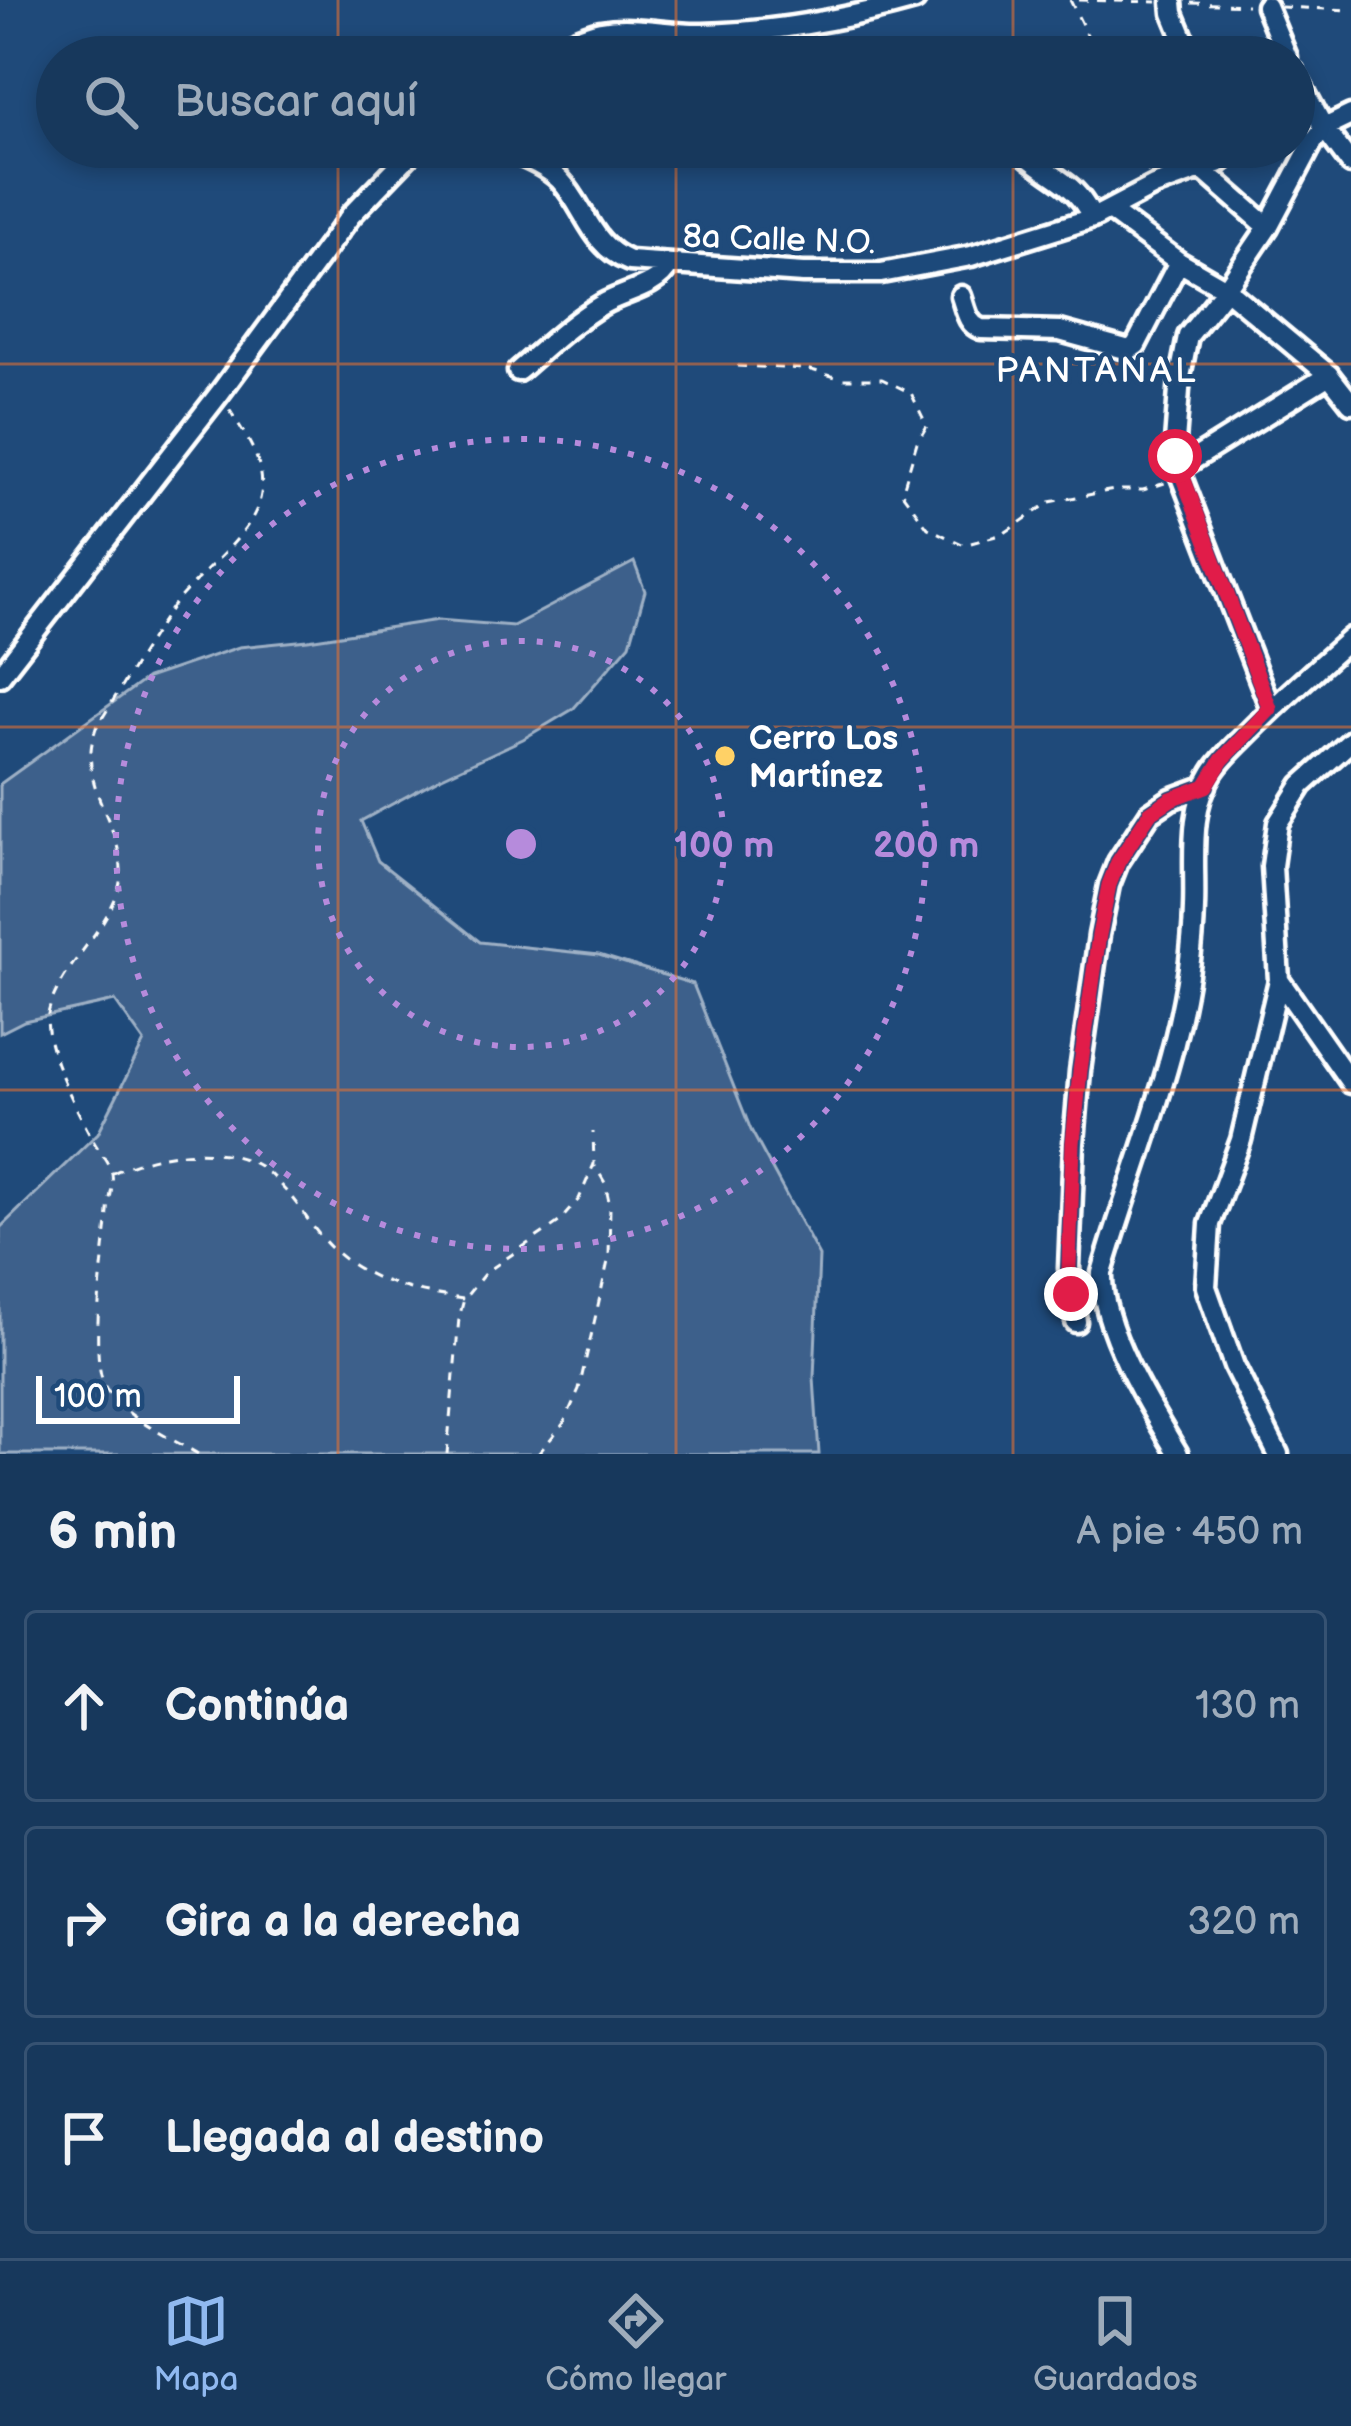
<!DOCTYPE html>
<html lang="es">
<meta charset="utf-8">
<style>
body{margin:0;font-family:"Balsamiq Sans",sans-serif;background:#244365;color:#f1f3f6}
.scale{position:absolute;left:36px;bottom:30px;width:204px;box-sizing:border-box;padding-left:12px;border:6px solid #fff;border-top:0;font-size:33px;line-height:42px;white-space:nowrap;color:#fff;-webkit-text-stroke:9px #1f4a7a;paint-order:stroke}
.stop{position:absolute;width:36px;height:36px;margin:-27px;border:9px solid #e11d48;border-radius:50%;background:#fff}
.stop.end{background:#e11d48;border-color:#fff;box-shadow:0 3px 12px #0008}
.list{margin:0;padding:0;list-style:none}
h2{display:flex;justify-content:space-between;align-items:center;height:156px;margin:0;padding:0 48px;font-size:51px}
h2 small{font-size:39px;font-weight:400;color:#9eacbb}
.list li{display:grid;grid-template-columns:78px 1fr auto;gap:36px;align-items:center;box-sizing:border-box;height:192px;margin:0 24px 24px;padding:0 24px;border:3px solid #365272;border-radius:12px}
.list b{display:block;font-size:45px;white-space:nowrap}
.list em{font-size:39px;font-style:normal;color:#9eacbb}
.icon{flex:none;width:66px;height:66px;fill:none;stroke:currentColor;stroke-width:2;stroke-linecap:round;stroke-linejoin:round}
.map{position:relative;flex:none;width:1351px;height:1454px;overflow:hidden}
.search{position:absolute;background:#17385c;box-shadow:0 6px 18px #0003;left:36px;right:36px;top:36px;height:132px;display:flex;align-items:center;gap:30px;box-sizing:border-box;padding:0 42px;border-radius:66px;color:#9eacbb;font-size:45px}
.sheet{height:804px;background:#17385c}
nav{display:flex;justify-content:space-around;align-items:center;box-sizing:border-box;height:168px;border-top:3px solid #365272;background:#17385c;font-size:33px;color:#9eacbb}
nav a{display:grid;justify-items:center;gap:6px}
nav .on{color:#90b9f0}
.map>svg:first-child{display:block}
.green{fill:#3c618b;stroke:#9eb0c5;stroke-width:3}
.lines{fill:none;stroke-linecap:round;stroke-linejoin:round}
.minor-casing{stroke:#fff;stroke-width:27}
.path{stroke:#fff;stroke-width:3;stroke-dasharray:9 9;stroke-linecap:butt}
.minor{stroke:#1f4a7a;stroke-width:18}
.route{stroke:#e11d48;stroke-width:15}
.grid{fill:none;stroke:#eb7230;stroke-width:3;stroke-opacity:0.55}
.ring{fill:none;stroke:#b68bdc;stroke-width:6;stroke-dasharray:6 12}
.poi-dot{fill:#ffd166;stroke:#1f4a7a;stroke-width:4.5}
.labels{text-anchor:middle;stroke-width:9;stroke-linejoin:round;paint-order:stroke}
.street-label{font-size:33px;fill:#fff;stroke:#1f4a7a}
.poi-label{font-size:33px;font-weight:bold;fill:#fff;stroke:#1f4a7a;text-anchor:start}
.neighbourhood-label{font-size:36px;letter-spacing:3px;fill:#fff;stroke:#1f4a7a}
.centre{fill:#b68bdc;stroke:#1f4a7a;stroke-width:6}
.ring-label{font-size:36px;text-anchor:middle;font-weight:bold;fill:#b68bdc;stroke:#1f4a7a;stroke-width:9;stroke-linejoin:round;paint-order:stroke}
</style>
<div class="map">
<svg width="1351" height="1454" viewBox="0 0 1351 1454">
<rect width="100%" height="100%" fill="#1f4a7a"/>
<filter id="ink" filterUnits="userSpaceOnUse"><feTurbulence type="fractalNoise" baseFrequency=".00833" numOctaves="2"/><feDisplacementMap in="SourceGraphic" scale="24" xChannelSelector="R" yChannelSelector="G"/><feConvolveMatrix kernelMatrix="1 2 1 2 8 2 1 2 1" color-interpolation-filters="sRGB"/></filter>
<g filter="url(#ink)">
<path class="green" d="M634,562L645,591L630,644L573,709L523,739L442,777L361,821L378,861L480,942L599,955L693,984L751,1130L819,1256L814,1378L819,1454H0V1228L98,1133L144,1042L115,1001L24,1021L0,1033V784L147,678L239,647L308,640L438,620L513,626Z"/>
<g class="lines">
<g class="minor-casing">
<path id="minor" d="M1172,2L1173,13L1191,57
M1266,6L1287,57
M541,57C560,47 579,36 601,31C634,25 670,35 703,34C774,32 847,19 915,0
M1294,72L1324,128L1351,164
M500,147C520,156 544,164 560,180C586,208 591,246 629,261L803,273H881L971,256L1093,218L1154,186L1220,162L1228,156V147
M1017,147C1033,163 1050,172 1067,185C1079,194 1086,206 1093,218
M1203,170L1268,227
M1109,210L1179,262L1226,289L1329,375L1351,403
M961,296C966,310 967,324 981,329L1060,331L1129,350L1136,345L1179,262
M518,371C545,348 572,322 603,304C624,292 658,287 669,265
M1178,469L1329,375
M0,676L219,394L351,215L417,147
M1271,709L1178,469L1175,442L1180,377L1188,336L1226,289L1268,227L1313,142L1324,128L1351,115
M1279,980L1351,1083
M1076,1322L1069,1268L1074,1143L1080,1071L1099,935L1109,885L1118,862L1150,813L1171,799L1206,786
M1178,1454C1150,1408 1100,1327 1102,1273C1137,1152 1191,1036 1194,908C1196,864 1187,812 1212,773C1220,760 1232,749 1243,738C1277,703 1314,671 1351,638
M1278,1454L1234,1366L1206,1287L1210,1224L1241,1140L1279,980L1272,866L1278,823L1302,785L1351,741"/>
</g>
<path class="path" d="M1070,0L1098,57
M1079,0L1157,2
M1191,3L1247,5
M1281,7L1351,10
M1138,147L1149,173
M737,366L808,369L842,379H882L911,393L927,426L917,442L902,493L928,528L964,545L1003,534L1050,502L1114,490H1143L1168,482
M113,1173C153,1153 215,1143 256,1164C266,1169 275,1179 283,1188C302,1207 315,1235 336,1252C371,1283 419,1293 464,1299
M198,1454C171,1438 116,1414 104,1384C89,1351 105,1250 108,1211C109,1200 114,1185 112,1174C110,1164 99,1151 94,1142C79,1114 42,1045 48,1014C58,965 123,919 121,869C118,816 76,785 96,728C121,689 143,648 170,610C195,574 254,538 261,494C266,462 245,435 229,409
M447,1454L459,1318L464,1299L485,1273L559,1222L579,1199L594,1164L593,1132
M538,1454L564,1423L579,1389L609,1257L610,1206L605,1183L595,1166"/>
<use href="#minor" class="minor"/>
</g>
</g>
<g class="lines" filter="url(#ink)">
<path class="route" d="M1071,1294L1069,1268L1073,1143L1080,1071L1099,935L1109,885L1118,862L1150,813L1171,799L1206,786L1222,760L1270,709L1175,456"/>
</g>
<path class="grid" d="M338,0V57M676,0V57M1013,0V57M338,147V1454M676,147V1454M1013,147V1454M0,364H1351M0,727H1351M0,1090H1351"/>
<g class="ring">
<circle cx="521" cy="844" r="203"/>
<circle cx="521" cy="844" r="405"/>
</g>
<circle class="poi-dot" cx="725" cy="756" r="12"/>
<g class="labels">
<g class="street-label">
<text transform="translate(779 238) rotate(2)" y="12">8a Calle N.O.</text>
</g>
<g class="poi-label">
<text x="749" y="749">Cerro Los<tspan x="749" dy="38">Martínez</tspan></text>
</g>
<g class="neighbourhood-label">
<text x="1097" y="382">PANTANAL</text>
</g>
</g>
<circle cx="521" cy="844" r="18" class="centre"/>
<g class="ring-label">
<text x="724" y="857">100 m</text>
<text x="926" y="857">200 m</text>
</g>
</svg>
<div class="scale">100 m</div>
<div class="stop" style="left:1175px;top:456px"></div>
<div class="stop end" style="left:1071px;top:1294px"></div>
<div class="search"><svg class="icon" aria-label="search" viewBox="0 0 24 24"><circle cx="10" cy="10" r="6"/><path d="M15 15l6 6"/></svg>Buscar aquí</div>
</div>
<section class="sheet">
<h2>6 min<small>A pie · 450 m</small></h2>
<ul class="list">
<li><svg class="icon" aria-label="ahead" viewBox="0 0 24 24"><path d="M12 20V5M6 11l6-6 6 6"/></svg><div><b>Continúa</b></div><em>130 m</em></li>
<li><svg class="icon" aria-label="right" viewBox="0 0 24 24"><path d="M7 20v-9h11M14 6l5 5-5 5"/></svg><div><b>Gira a la derecha</b></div><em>320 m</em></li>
<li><svg class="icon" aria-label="arrive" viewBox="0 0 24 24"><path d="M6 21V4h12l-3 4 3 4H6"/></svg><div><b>Llegada al destino</b></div></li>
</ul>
</section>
<nav>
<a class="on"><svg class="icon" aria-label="map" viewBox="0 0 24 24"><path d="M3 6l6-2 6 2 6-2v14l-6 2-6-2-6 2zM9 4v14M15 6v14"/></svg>Mapa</a>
<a><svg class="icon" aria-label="directions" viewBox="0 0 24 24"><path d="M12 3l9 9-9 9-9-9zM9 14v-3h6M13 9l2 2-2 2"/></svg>Cómo llegar</a>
<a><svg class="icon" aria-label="saved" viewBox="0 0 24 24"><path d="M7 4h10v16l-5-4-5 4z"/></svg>Guardados</a>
</nav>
